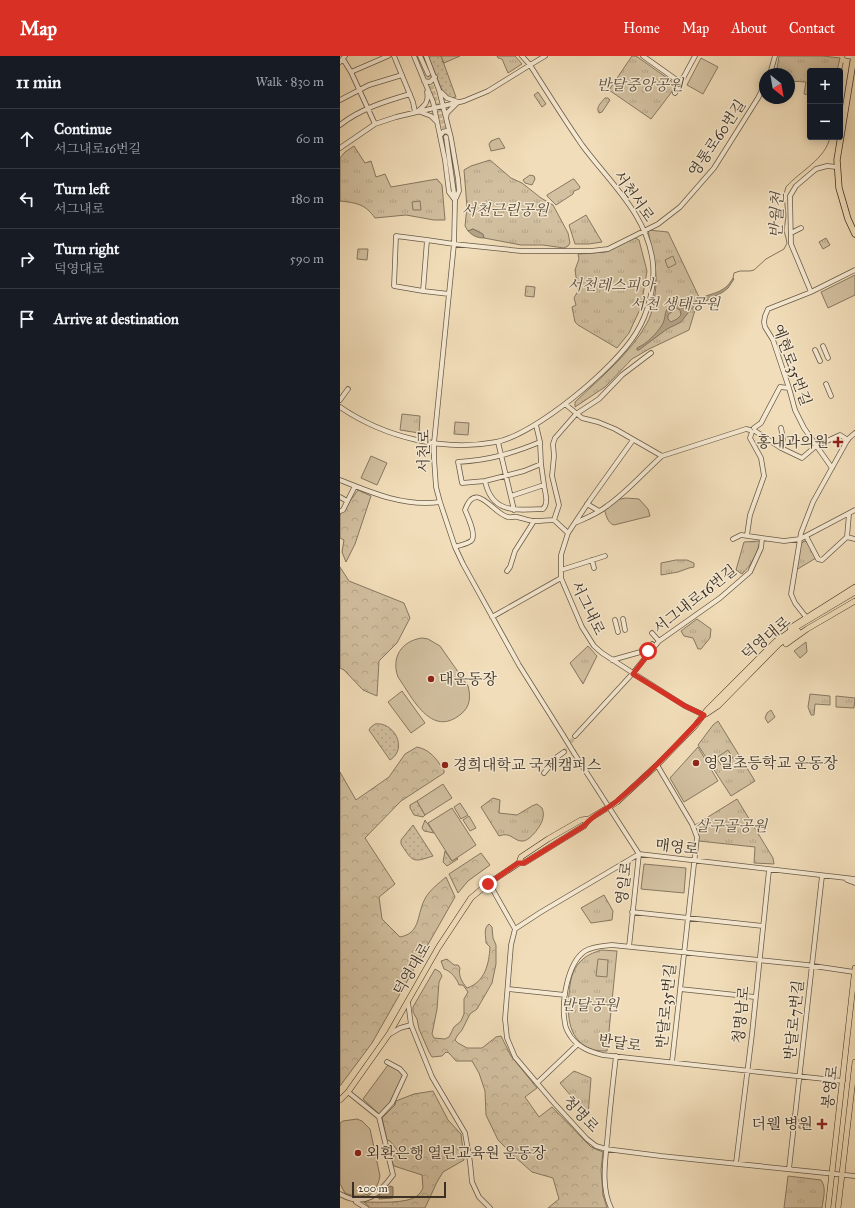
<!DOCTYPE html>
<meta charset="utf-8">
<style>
body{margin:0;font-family:"IM FELL Great Primer","Noto Serif KR",serif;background:#20242c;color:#f1f3f6}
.controls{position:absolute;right:12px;top:12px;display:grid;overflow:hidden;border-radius:4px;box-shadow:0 2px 10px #0003}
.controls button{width:36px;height:36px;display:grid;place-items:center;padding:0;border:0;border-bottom:1px solid #363941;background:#171b24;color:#f1f3f6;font:20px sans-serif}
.compass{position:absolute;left:419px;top:12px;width:36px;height:36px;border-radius:50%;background:#171b24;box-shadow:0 2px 10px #0003;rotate:149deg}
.scale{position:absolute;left:12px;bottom:10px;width:94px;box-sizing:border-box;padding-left:4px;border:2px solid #3a3023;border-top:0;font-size:11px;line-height:14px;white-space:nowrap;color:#3a3023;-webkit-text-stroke:3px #f6e9d2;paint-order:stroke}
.stop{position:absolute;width:12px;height:12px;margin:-9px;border:3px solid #d93025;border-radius:50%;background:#fff}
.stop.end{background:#d93025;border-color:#fff;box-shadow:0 1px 4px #0008}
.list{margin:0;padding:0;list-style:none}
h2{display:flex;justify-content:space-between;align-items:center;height:52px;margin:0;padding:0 16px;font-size:17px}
h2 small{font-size:13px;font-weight:400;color:#9ea1a6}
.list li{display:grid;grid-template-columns:26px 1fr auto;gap:12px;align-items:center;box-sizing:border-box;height:60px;padding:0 16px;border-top:1px solid #363941}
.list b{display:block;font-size:15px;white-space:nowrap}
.list p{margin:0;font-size:13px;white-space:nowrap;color:#9ea1a6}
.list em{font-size:13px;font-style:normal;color:#9ea1a6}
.icon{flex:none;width:22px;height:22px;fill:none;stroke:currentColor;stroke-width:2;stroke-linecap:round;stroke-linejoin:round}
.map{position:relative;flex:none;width:515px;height:1152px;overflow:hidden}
header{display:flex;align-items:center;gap:24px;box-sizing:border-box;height:56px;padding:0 20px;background:#d93025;color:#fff}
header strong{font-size:19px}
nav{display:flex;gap:22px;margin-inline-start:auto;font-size:14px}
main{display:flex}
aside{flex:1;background:#171b24}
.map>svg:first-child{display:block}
.grass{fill:url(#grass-dots);stroke:#867862}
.forest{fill:url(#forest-crowns);stroke:#867862}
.park{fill:url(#park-tufts);stroke:#867862}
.garden{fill:#d2c0a0;stroke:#867862}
.water{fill:#b3a286;stroke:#83745e;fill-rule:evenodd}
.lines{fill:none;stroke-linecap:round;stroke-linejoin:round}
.stream{stroke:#83745e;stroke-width:1}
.minor-tunnel{stroke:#ccba9b;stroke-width:4;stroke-dasharray:4 2;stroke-linecap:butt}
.minor-casing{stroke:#685b48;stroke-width:5.5}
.major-casing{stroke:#3a3023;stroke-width:6}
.highway-casing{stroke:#3a3023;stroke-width:7}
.minor{stroke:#f6e9d2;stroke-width:4}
.major{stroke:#f1ddb9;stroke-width:5}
.highway{stroke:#f1ddb9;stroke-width:5.5}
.minor-bridge-casing{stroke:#685b48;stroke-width:5.5;stroke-linecap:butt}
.minor-bridge{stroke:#f6e9d2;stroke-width:4}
.route{stroke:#d93025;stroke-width:5}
.poi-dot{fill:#8f2418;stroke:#f6e9d2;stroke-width:1.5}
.labels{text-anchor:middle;stroke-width:3;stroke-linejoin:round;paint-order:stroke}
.park-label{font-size:15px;font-style:italic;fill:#584d3c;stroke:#f6e9d2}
.street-label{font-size:15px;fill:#3a3023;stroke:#f6e9d2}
.poi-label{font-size:15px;fill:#3a3023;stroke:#f6e9d2;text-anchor:start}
.water-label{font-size:16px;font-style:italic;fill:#584c3c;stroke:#f6e9d2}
</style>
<header>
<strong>Map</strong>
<nav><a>Home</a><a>Map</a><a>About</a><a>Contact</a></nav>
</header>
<main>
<aside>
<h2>11 min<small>Walk · 830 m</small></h2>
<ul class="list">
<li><svg class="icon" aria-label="ahead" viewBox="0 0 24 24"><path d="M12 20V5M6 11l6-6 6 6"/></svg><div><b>Continue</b><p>서그내로16번길</p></div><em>60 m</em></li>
<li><svg class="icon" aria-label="left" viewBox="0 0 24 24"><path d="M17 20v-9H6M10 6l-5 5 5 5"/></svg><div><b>Turn left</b><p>서그내로</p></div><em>180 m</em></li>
<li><svg class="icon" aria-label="right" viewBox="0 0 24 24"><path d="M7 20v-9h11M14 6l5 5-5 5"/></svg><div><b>Turn right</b><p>덕영대로</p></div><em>590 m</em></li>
<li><svg class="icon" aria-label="arrive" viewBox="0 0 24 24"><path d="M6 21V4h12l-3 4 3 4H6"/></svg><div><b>Arrive at destination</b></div></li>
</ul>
</aside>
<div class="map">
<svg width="515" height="1152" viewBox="0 0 515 1152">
<defs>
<pattern id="grass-dots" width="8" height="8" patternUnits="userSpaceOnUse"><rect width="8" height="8" fill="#d2c0a0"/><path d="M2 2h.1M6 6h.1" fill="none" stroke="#b5a58a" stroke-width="1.8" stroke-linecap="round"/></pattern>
<pattern id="forest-crowns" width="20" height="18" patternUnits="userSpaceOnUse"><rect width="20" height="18" fill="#d2c0a0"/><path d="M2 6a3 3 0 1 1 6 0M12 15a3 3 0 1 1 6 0" fill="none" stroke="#b5a58a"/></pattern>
<pattern id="park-tufts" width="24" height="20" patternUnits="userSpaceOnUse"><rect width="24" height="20" fill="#d2c0a0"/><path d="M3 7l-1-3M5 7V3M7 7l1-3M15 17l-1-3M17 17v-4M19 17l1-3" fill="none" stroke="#b5a58a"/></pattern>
</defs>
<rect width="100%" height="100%" fill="#f1ddb9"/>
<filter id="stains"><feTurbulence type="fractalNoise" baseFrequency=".005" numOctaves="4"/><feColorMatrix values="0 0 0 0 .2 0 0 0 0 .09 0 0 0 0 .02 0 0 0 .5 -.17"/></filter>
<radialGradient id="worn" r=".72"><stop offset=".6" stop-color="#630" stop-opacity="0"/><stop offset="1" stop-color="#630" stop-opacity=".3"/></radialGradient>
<path class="grass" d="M88,0H101L116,41L111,42L103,37Z
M35,668C53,665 69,692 50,704L29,674L31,671Z
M77,745L85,759L83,761L74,759L70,752V749Z
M85,764L94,777L84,775L82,772Z
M73,769L93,800C72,807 73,806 61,788V784Z
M105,795L112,805L117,802L118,803L107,810L103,806Z"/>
<path class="forest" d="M18,434L31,440L15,488L6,506L2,496L4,484L0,482V459Z
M0,511L9,525L64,547L70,562L57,587L39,605L37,640L23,634L4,614L0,612Z
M77,691C91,694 96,703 104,714V717L61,745L25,782L55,828L39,841L42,863L60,881C82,877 76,857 86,841C90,834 99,827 106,821L115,841L32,987L0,1030V716L16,744L49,721L65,698Z
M141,797L150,809L128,825L118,837L109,818Z
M149,868L152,871L153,882L156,889V908L152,927L137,953L130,958L122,974L117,980L115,984L118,987L127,992H142L156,981L161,980L171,1000L197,1032L185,1041L199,1061L212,1051L251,1091L263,1096L261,1114L263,1139L267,1152H208L219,1143L213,1122L192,1116L175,1101L158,1084L146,1059L145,1035L139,1017L132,1005H116L109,997L106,996L102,1000L92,1001L89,996L79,973L77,963L73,956V951L95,913L100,916L102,920L99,926L97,953L92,978L94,982L105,983L109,981L114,971L121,965L124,958V943L128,936L123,929H119C117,923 111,915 104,913L101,905L107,903L114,909H118L120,912C118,920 122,926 127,932C145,926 149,908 150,891L146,887C146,881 143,872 149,868Z
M93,1035L108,1064L121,1078L124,1104L103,1116L97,1126L85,1152H31L24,1146C37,1146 67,1148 77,1140C80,1138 82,1134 83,1132L82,1119L54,1110L51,1103L58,1095L50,1085L47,1084L42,1062L55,1049L56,1045L74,1038Z"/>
<path class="park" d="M157,0H175L182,8L168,17L162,3L158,2Z
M292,0H296L337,29L311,63L269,34Z
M439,0H483L500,2L497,15H470V39L464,38L466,26L449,25V18H436Z
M198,36L206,48L202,51L194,39Z
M265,42H268L270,44L262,56L259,57C255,51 262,46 265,42Z
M159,82L165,92L151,95L149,88L151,85Z
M14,90L25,107L31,105L36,121L45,118L51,131L97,123L102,129L105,164H94L66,159L35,162C25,148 17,147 0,145V102L5,96Z
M150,104L171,122L182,127L201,142L213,149L228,177L230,187L228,190L224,192L203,189H181L144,182L142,178L133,173L128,175L125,170L127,151L124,114L131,110Z
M190,119L194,120L195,123L192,129L185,127L183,124Z
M233,123H234L240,131L239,133L234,135L233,138L216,149L207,140V139Z
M246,159L262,186L249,188H235L229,169Z
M308,174L328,176L359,241L349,274L309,293L292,303L265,331L235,351V346C259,323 291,297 307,267C313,257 315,240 316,228C317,210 311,192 308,174Z
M294,181L299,184L307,215L301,251L289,277L277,292L238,269L235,266L232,251L236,249L234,242L238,235L235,214L239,203L238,198L266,196Z
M486,182L490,189L483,193L479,186Z
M18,193H28L27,204L17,203Z
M186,230L195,231L194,241L185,240Z
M62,358L80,360L79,377L60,374Z
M115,366L129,367L128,379L114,378Z
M420,485C417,499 412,508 402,518L396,514L404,486Z
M464,485L467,486L476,502L456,514L460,489Z
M336,504H347L354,507V511L349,512L338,516L321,519V507Z
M357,563L371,573L370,582L361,593H358L353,582L344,580L341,575Z
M466,586L467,596L460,602L454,595Z
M248,590L257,600L243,628L230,607Z
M470,638L490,640V649L475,648L474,659H471L468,651Z
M496,640L515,642L514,652L496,651Z
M431,654L435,661L428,667L425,662L427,657Z
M378,665L415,725L391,740L358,689L373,669Z
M153,742L160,744L159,757L177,759L192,750L197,748L202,752C203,755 204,758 203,761C203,768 190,785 183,785C174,786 171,775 159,780L141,751Z
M397,743L433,802L434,808L414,807L415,791L359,785L355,769Z
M264,839L273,855L272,864L251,867L241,852Z
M261,894L277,895L267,995C263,995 258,995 254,994C228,986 227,960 229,938C230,926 232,914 240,906C246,899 253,897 261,894Z
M234,1015L251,1022L248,1060L220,1027Z
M459,1063L467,1064V1073L459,1072Z
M448,1120L481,1124C487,1132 483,1143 482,1152H444Z"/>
<path class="garden" d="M101,0H120L104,7Z
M361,2L378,11L363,38L347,29Z
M80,145L81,154H73L72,146Z
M333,200L336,208L328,212L325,204Z
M515,219V239L488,252L481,236Z
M31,400L47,407L37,429L21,422Z
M286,442L299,443L308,453L310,460L274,469C267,467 266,458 264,452L275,444Z
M82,582L88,583L100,590L128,630C131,641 130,651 121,658C91,683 72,641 58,621C51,602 61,585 82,582Z
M62,635L85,667L71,677L48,646Z
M358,691L378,725L344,746L330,722Z
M388,694L393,702L382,710L376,702Z
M103,728L112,742L85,759L77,745Z
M120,747L128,759L121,763L114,751Z
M112,752L136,789L112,805L88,767Z
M129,760L136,772L130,775L123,764Z
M304,808L346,812L344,837L301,833Z
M258,903L268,904L267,921L256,920Z
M48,1009L58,1014L63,1020L50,1046L39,1058L23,1043Z
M17,1063L22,1065L30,1073L40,1120C37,1139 21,1144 5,1137L0,1128V1067L3,1065Z"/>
<path class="water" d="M133,173L143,178L144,182C137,182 133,180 128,175Z
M393,222L394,223L388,232L383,236L351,253L341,266L327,273L299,294H297V292C308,287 316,278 322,269C328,258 321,253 337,247C339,248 343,251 345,251C350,251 355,245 359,243C373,236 384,238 393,222ZM336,252L340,254L341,259L337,263L331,266L328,263V259Z
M50,1130L53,1131V1142L39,1143V1139Z"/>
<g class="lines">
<path class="stream" d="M500,24L503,7
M393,222L394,217L400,215H410L414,214L426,203L444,193L447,187L446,182L444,175L446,160L444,138L446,131C460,115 486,103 490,81"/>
<path class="minor-tunnel" d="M88,18L106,79
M224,696L235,680"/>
<g class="minor-casing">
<path id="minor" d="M54,0L73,46L75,56
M74,0L93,46L105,104L109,136L115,144
M80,0L88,18
M86,0L99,34L111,82L118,123L119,135L116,142
M182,0L190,9L205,0
M303,0L341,27
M507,0L514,1
M3,3L11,16L35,68
M0,6L5,0
M11,16L48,0
M430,18L435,0
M84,25L90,26L95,21
M87,36C89,46 85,49 78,55L91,60L97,66
M101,36L107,42L118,46
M335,37L355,0
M0,44L29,29L62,19
M106,62L107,57L117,47
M0,69C20,53 46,45 70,38
M100,80L103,76L106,75L109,77
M106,81L115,144L114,188L94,387V402L96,431L100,446L115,491L123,508L179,609L223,679
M0,92L35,68L56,61L124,45L148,35L190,9C207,36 224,63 242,89C270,127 308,159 313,208C315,231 308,258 296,277C276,311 195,379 156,386C103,396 44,381 0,351
M451,177L461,172
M87,184L56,180L54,230L83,235L87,184L114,188L181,195H251L268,193L318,168L340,151L374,112L418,42L425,28
M83,235L109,238
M471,236L451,188L450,140L456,130L476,113L487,110L497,111
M483,290L488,302
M475,294L480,305
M486,328L491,340
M0,344L8,333
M225,348L242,362L258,366L275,373L322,400L406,373L410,374
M196,369L200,386
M414,372L421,367L440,331L449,332
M441,372L443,382L441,392
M415,375L441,392L462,402L476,390L500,379L508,384
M293,384L250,444L228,477L221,499V522L242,571L254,590L262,597L293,617L345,650L364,659
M158,386L174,454
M492,412L464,372L455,354L449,332L433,284L425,271L424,266L425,260L428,253L471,236L515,214
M0,424C32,437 65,451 100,446
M145,425L122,427L118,406C149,404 171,398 200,386L201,408
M171,440L204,429L201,408L184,415L145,425C152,458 176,454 203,453C209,447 205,437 204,429
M0,441L7,445
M247,448L259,455
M0,455L3,454L15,430
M214,464L219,449L212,420L214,400L213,388L215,382L236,358L259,343L282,319L311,297
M235,467C246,462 257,458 267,450C287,436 303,417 322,400
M407,479L410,459L424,420L421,402L410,382L412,376
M466,480L478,503L482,504L507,481
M507,481L509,458
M507,481L515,483
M393,483L401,479L444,485L460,483L515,454
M115,491C120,489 127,488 131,485C137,480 128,461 125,454C136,423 153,458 168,461C171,462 174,460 177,461C183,462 189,465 195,465C202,465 208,464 214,464L228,477
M252,504L254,512
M221,514L265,500
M167,515L170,511L175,495L194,465
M152,561L221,522
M466,561L455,547L451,538L461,477L473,446L508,383L515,377
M283,563L285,574
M275,564L278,576
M312,577L319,585
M272,604L304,595L312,588
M235,680L293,617L319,585L380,542L410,516L421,492L422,482
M234,697L299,798L289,891
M317,709L352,768L357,781L332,1006
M204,717L217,701L224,696
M507,824L515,827
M149,827L175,873L171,889L165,963L167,982L175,1001L214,1047L247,1083L256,1090L266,1093L321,1100L515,1120
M292,856L423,870
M175,873L201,856L299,798L515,823
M168,933L225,939
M340,933L415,941
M71,969L92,1021L125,1077L130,1106L132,1126L139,1141L150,1152
M50,978L60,972L71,969L68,946
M503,1025L263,999C251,996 239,992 231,981C229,978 225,971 225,967C221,948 227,907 245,895C253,890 263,890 272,889L467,909L514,916
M197,1027L238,988
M39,1061L52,1047L65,1019L60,1013L47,1006
M396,1107L412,978L429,814
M449,1113L482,820
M0,1138C25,1152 38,1139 53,1119L39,1061L8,1036
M16,1146L26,1152
M271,1152C260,1130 266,1100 268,1076C270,1051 273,1026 276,1000"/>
</g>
<g class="major-casing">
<path id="major" d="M450,572L515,531
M446,588L467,573L515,545
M366,658L378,650L439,588L458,575
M179,807L181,801L208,783L241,764L249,763
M0,1044L8,1036L49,978L98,892L131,842L149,827L179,807H184L189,804L244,770L249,763L277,746L317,709L355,670L367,654L436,585L458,570L515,536
M488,1152L515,912
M498,1152L515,1006"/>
</g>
<g class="highway-casing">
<path id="highway" d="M514,0L497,104L499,132L508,163L515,178"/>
</g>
<use href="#minor" class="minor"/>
<use href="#major" class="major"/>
<use href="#highway" class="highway"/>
<g class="minor-bridge-casing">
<path id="minor-bridge" d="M223,679L234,697"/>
</g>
<use href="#minor-bridge" class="minor-bridge"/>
</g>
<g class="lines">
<path class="route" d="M148,828L178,807H184L189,804L244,770C253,758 267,754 278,744C309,718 337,689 364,659L345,650L293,618L310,596L308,595"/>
</g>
<g class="poi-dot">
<path d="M496 380h4v4h4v4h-4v4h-4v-4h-4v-4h4z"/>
<circle cx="91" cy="623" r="4"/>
<circle cx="356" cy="707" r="4"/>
<circle cx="105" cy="709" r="4"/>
<path d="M480 1062h4v4h4v4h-4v4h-4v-4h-4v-4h4z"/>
<circle cx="18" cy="1097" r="4"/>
</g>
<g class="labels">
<g class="park-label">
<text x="300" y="34">반달중앙공원</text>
<text x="165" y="159">서천근린공원</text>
<text x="271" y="234">서천레스피아</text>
<text x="335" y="253">서천 생태공원</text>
<text x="391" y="775">살구골공원</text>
<text x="250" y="954">반달공원</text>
</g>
<g class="street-label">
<text transform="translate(377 82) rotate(-56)" y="5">영통로60번길</text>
<text transform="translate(294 140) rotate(55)" y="5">서천서로</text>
<text transform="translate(452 309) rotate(70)" y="5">예현로35번길</text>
<text transform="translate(84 395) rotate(-90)" y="5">서천로</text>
<text transform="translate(355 543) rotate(-38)" y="5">서그내로16번길</text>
<text transform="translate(248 552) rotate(64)" y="5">서그내로</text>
<text transform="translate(426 582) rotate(-40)" y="5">덕영대로</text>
<text transform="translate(337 791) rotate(7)" y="5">매영로</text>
<text transform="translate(284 827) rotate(-83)" y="5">영일로</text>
<text transform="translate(72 913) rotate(-60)" y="5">덕영대로</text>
<text transform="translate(326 950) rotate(-84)" y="5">반달로35번길</text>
<text transform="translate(401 959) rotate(-84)" y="5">청명남로</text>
<text transform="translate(454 964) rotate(-84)" y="5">반달로7번길</text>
<text transform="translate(280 987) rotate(9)" y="5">반달로</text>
<text transform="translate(490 1031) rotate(-83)" y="5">봉영로</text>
<text transform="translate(241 1058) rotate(46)" y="5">청명로</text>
</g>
<g class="poi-label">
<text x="489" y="391" text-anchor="end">홍내과의원</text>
<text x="99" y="628">대운동장</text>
<text x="364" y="712">영일초등학교 운동장</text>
<text x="113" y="714">경희대학교 국제캠퍼스</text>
<text x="473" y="1073" text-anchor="end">더웰 병원</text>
<text x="26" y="1102">외환은행 열린교육원 운동장</text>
</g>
<g class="water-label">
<text transform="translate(436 159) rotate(-88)" y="6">반월천</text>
</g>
</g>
<rect width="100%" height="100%" filter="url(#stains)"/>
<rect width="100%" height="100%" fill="url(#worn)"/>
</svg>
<div class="controls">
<button>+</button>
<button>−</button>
</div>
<svg class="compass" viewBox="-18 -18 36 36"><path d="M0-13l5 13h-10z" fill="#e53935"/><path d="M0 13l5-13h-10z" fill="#9ea1a6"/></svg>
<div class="scale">200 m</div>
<div class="stop" style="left:308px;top:595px"></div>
<div class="stop end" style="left:148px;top:828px"></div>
</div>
</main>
